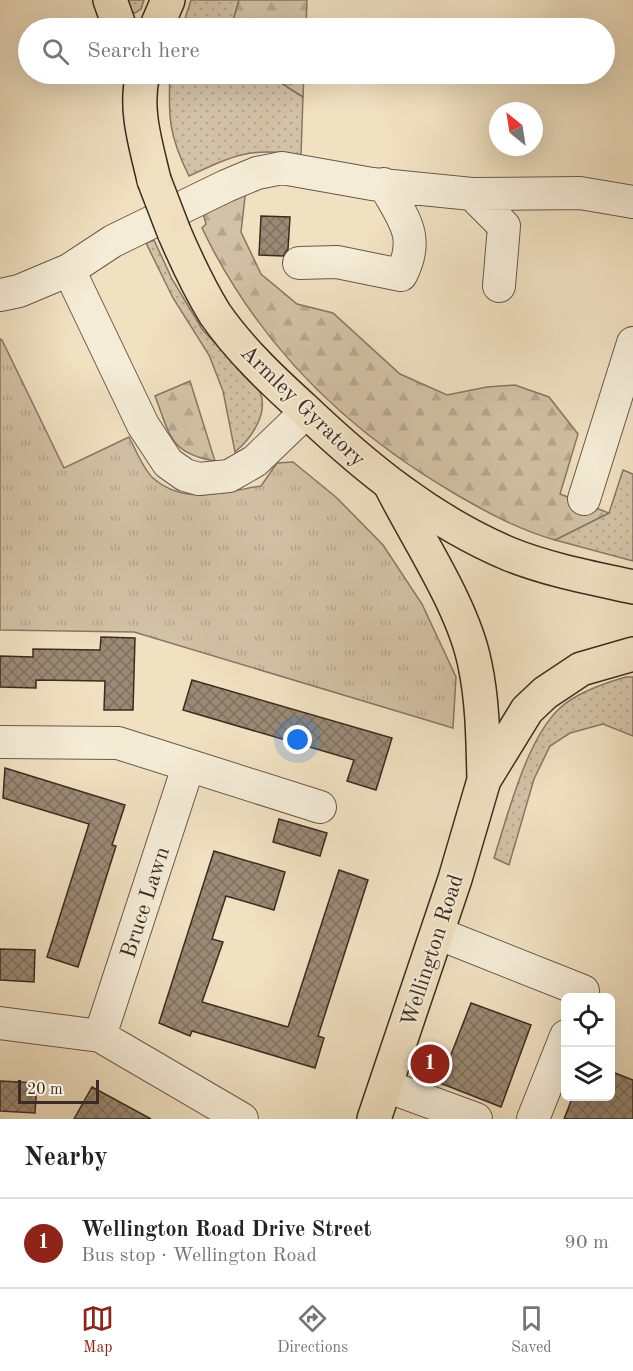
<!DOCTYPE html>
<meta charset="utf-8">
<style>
body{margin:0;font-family:"Old Standard TT",serif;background:#f6f6f6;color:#222}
.controls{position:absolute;right:18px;bottom:18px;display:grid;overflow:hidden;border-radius:9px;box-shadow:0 6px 24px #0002}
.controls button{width:54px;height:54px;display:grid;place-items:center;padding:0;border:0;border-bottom:2px solid #e0e0e0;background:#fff;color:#222;font:30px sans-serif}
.compass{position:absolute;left:489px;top:102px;width:54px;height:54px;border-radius:50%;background:#fff;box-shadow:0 6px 24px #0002;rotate:330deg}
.scale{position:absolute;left:18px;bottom:15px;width:81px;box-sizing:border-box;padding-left:6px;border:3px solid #3d2b22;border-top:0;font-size:16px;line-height:21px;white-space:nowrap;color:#3d2b22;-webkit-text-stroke:4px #f5ecd7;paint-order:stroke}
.you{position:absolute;left:298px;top:740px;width:21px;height:21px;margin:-15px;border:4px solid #fff;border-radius:50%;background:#1a73e8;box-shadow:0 0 0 9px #1a73e833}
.badge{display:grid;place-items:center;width:39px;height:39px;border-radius:50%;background:#8f2418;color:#fff;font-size:20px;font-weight:700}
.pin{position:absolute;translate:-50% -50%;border:3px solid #fff;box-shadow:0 2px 6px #0006}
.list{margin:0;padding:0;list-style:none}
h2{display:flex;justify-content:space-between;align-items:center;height:78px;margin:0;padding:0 24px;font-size:26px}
h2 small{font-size:20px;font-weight:400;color:#767676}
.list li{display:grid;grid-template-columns:39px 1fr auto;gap:18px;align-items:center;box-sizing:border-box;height:90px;padding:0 24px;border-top:2px solid #e0e0e0}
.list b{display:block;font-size:22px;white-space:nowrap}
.list p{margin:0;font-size:20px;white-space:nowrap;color:#767676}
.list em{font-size:20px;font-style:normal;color:#767676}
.icon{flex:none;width:33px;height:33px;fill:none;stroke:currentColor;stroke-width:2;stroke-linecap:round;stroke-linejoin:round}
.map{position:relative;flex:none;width:633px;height:1119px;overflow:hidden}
.search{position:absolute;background:#fff;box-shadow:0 6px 24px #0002;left:18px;right:18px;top:18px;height:66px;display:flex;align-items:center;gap:15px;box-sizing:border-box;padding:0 21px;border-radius:33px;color:#767676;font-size:22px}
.sheet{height:168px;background:#fff}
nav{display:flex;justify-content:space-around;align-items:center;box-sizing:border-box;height:84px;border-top:2px solid #e0e0e0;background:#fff;font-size:16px;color:#767676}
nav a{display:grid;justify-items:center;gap:3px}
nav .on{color:#8f2418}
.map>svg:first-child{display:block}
.grass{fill:url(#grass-dots);stroke:#887664;stroke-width:1.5}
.forest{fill:url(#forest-firs);stroke:#887664;stroke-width:1.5}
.park{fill:url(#park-tufts);stroke:#887664;stroke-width:1.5}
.building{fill:url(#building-cross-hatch);stroke:#3d2b22;stroke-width:1.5}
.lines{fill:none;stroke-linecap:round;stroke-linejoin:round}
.minor-casing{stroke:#6a584a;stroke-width:34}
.major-casing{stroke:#3d2b22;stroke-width:36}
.highway-casing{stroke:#3d2b22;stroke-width:36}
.minor{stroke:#f5ecd7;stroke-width:32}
.major{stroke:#f0e1c1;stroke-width:33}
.highway{stroke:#f0e1c1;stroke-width:33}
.highway-bridge-casing{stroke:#3d2b22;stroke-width:36;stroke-linecap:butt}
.highway-bridge{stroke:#f0e1c1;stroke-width:33}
.labels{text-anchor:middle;stroke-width:4.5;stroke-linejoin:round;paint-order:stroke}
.street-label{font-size:22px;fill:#3d2b22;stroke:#f5ecd7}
</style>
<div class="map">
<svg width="633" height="1119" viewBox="0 0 633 1119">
<defs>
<pattern id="grass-dots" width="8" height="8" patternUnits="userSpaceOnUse" patternTransform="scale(1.5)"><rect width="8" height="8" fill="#d2c2a6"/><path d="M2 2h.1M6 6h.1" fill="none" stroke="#b5a78f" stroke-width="1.8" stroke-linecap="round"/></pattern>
<pattern id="forest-firs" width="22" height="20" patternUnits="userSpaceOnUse" patternTransform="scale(1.5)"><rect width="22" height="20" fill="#d2c2a6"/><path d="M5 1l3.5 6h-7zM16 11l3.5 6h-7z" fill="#b5a78f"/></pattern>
<pattern id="park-tufts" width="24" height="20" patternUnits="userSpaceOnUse" patternTransform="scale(1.5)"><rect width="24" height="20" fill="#d2c2a6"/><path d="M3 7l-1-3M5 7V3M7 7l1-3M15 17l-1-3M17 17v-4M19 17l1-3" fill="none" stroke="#b5a78f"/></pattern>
<pattern id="building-cross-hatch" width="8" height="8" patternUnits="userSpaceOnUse" patternTransform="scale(1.5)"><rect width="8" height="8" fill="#9a8a75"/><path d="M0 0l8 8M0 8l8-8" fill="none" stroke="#7f7160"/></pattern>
</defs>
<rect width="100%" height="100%" fill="#f0e1c1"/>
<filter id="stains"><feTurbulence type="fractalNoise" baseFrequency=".00333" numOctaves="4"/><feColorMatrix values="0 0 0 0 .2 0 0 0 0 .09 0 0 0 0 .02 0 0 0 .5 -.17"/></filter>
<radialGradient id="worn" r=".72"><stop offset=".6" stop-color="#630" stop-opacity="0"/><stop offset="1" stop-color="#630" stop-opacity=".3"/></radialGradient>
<path class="grass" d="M127,0H144L141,9L135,13L130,11Z
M191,0H239L233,21L234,28H182Z
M170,74H267L303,97L301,155C250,147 234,155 189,176C169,136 168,117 170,74Z
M154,240L172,279L202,329L260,392C269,413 251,439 235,452L223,391L209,355L173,298L146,243Z
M623,470L633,474V561L555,540L609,513Z
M626,677H633V736L603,724L570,733L550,746L534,779L509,865L494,858C508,814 527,738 560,708C577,692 605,683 626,677Z"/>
<path class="forest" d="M239,0H307L306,28H234L233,21Z
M267,74H304L303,97Z
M246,188L241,232L261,274L297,304L333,313L400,374L447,395L487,387L515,385L549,397L578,434L560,494L609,513L555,540C517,529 486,512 452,492C343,428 257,343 202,228L206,224L203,213Z
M190,381L215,461C170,454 170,435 155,396Z"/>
<path class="park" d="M0,339L2,340L64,468L129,437C136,450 143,469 153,478C185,506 223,492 261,486L277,463L293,462L337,498L383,545L422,604L456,677L453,728L134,632L0,630Z"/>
<path class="building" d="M261,216L290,217L288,249L283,256L259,255Z
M101,637L135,638L133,710H104L105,681L36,680V688L0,687V656L33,657V649L100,650Z
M192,680L392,738L376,790L347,781L354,760L183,710Z
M5,768L125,805L112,845L116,846L78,967L47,957L89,824L3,798Z
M279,819L327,833L320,856L273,842Z
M214,851L285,872L274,910L226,896L212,939L223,942L202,1002L288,1027L339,870L368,880L318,1036L324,1038L315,1068L192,1031L190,1036L159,1023Z
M0,949L35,950L34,982L0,980Z
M471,1003L531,1025L501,1107L440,1083Z
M610,1071L633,1080V1119H564L573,1096H610Z
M0,1081L37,1083L35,1113L0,1111Z
M92,1087L151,1119H74Z"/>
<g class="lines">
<g class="minor-casing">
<path id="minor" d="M472,194L504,226L499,286
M299,263L337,262L401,275C421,236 403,219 384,184
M69,270L143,425L168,463L185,475L199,479L229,476L255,461L306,412
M0,295L19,291L69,270L113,241L226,186L257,173L282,168L372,184L472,194L580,193L633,202
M584,499L633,343
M0,742L118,743L320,807
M437,933L583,991L580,998
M0,1023L100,1036L242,1119
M100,1036L188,767
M386,1086L476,1119
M533,1119L566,1036"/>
</g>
<g class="major-casing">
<path id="major" d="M110,0L120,28
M391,486C418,540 464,607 475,665C483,703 483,742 484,780
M374,1119L455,879L484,780L527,710L545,693L581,669L633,654"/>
</g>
<g class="highway-casing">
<path id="highway" d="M156,28L168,0
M143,74C134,109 146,145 154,180
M174,232C186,260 199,288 215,314C240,350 273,381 305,410C366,468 431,521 509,554C549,570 592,578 633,587"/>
</g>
<use href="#minor" class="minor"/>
<use href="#major" class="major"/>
<use href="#highway" class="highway"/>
<g class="highway-bridge-casing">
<path id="highway-bridge" d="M154,180L174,232"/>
</g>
<use href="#highway-bridge" class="highway-bridge"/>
</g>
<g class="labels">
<g class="street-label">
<text transform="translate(304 405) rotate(44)" y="8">Armley Gyratory</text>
<text transform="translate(144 902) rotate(-72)" y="8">Bruce Lawn</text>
<text transform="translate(431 950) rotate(-72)" y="8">Wellington Road</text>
</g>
</g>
<rect width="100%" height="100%" filter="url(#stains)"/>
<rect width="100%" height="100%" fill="url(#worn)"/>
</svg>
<div class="controls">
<button><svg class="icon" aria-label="locate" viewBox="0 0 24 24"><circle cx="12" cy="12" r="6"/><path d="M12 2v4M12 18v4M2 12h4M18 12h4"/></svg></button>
<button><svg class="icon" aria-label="layers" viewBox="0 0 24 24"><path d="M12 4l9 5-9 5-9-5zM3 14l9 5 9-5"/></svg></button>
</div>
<svg class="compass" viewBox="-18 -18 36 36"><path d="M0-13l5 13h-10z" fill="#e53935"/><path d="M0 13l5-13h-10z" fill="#767676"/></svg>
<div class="scale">20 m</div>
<div class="you"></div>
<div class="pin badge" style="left:430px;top:1064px">1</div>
<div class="search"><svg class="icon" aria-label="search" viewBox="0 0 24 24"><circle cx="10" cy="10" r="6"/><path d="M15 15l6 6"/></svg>Search here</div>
</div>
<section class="sheet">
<h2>Nearby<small></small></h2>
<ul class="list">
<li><span class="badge">1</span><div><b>Wellington Road Drive Street</b><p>Bus stop · Wellington Road</p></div><em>90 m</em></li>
</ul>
</section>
<nav>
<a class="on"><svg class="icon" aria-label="map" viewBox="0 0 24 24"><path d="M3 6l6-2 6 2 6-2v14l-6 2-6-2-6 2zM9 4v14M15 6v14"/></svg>Map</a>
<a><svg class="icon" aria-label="directions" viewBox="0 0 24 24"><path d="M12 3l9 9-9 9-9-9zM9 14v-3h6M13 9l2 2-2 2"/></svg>Directions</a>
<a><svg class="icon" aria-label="saved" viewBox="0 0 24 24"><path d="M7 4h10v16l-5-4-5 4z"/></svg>Saved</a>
</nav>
